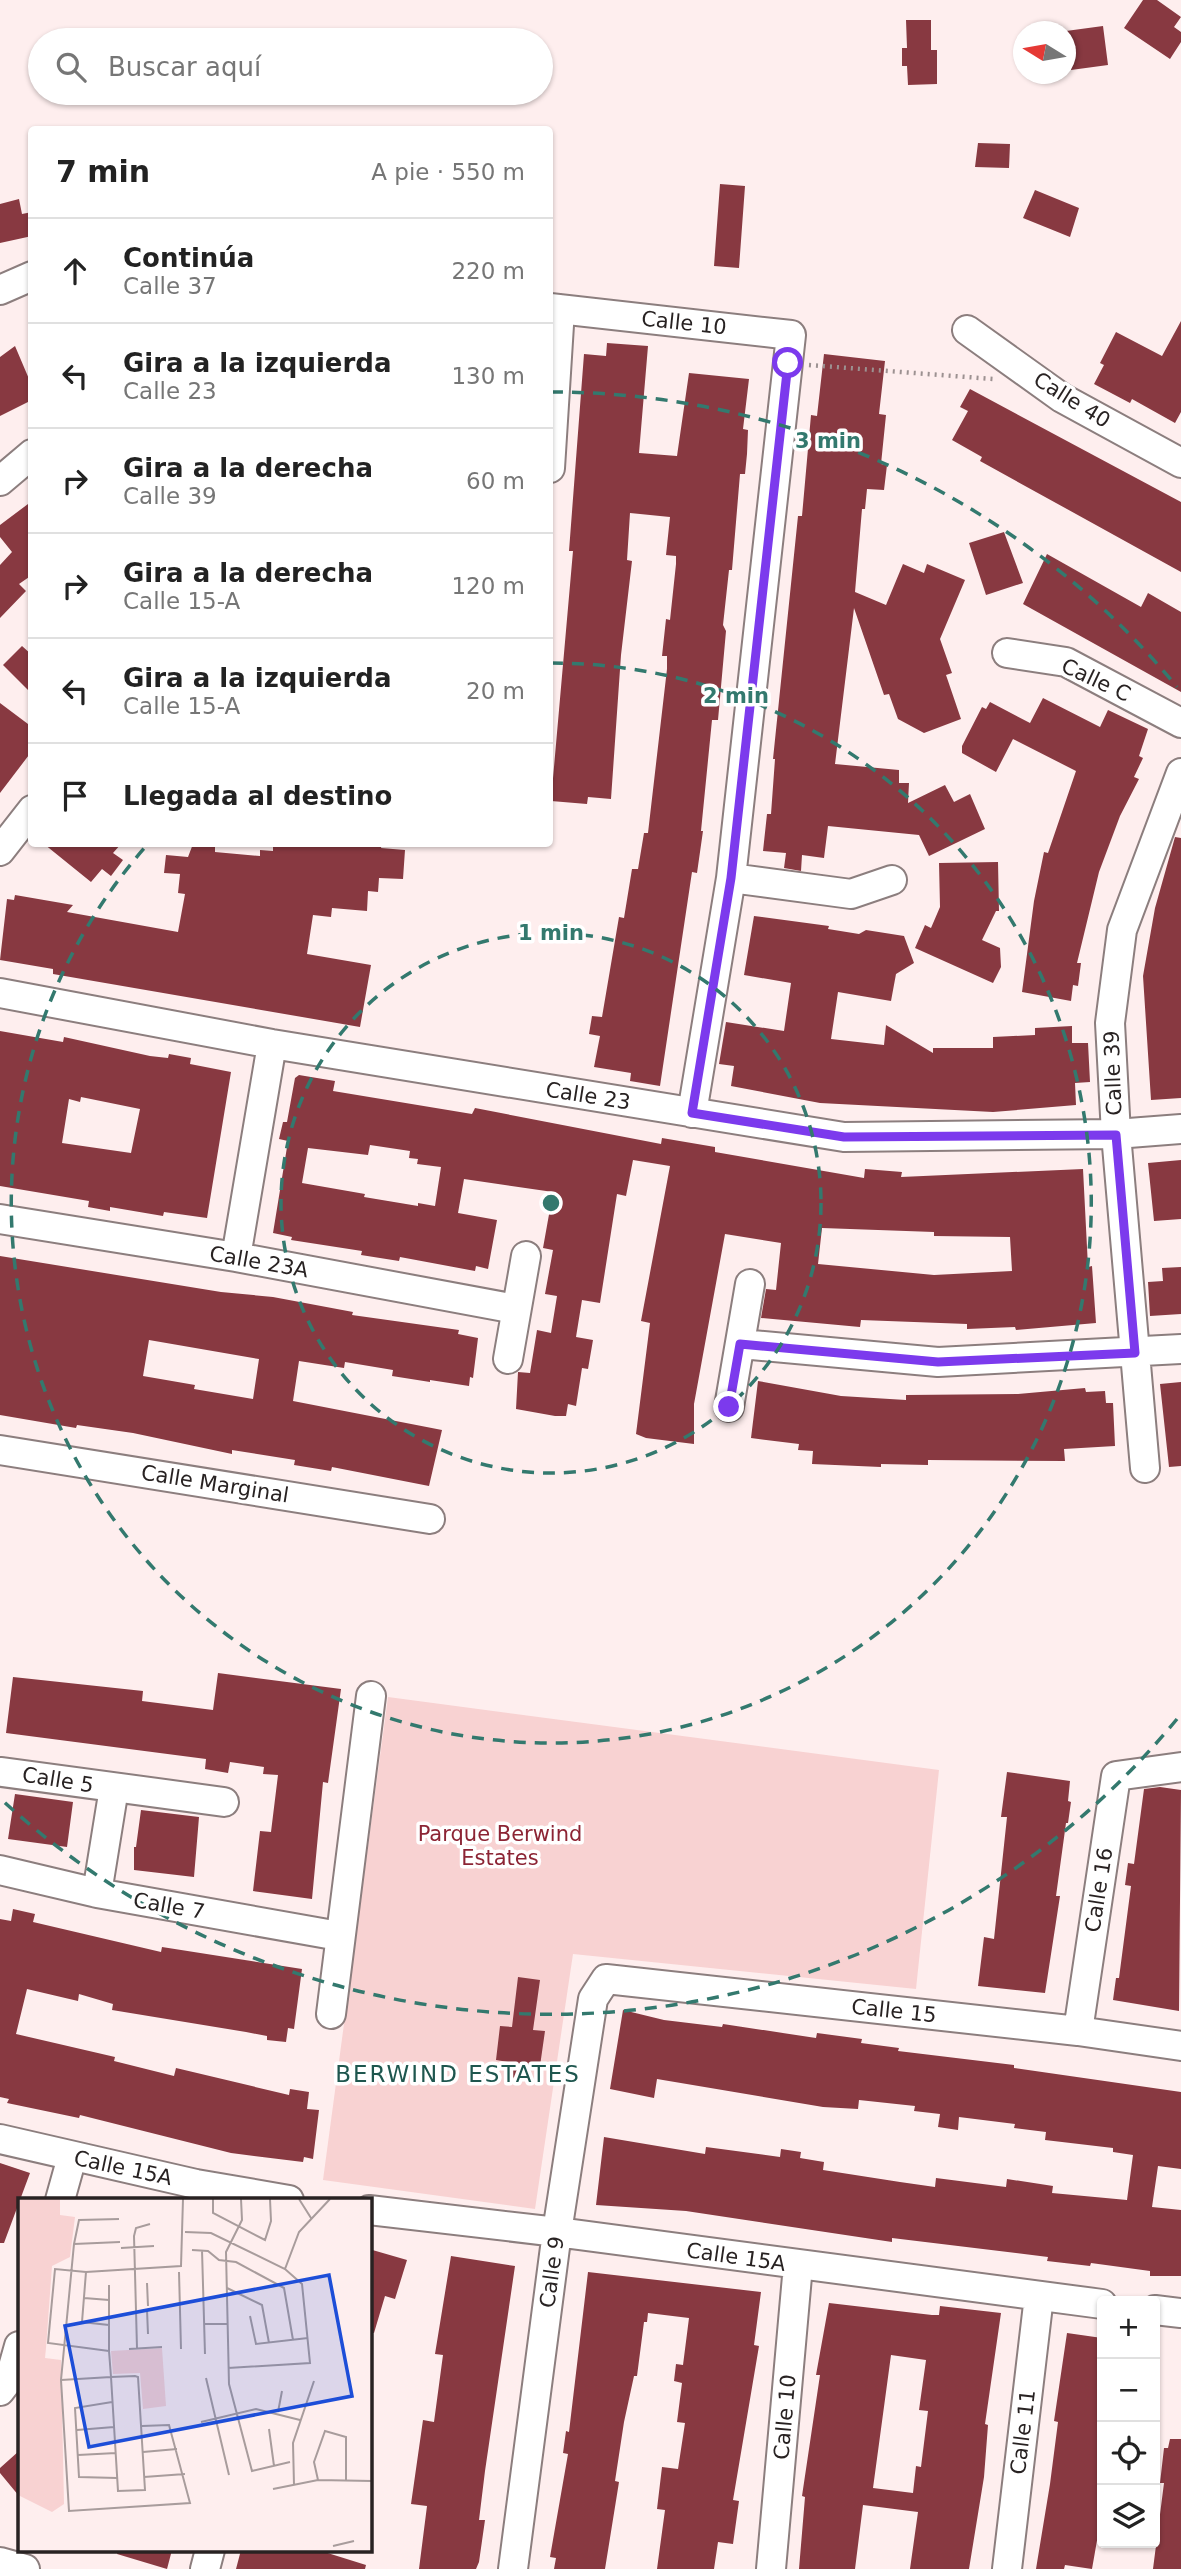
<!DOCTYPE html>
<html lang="es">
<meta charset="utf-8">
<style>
body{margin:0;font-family:"DejaVu Sans",sans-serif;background:#f6f6f6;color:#222}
.controls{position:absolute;right:21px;bottom:21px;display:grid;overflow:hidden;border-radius:7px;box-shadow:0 2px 5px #0004}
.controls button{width:63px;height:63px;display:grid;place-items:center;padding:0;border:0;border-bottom:2px solid #e0e0e0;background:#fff;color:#222;font:35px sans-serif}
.compass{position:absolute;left:1013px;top:21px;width:63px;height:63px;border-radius:50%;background:#fff;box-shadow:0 2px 5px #0004;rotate:281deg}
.stop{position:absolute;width:21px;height:21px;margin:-16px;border:5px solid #7c3aed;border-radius:50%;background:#fff}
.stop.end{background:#7c3aed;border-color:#fff;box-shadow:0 2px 7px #0008}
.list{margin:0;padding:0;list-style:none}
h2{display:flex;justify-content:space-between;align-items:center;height:91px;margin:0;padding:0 28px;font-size:30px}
h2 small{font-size:23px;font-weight:400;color:#767676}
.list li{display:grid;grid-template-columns:46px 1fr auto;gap:21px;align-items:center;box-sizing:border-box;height:105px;padding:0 28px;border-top:2px solid #e0e0e0}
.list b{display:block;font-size:26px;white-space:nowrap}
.list p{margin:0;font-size:23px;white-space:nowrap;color:#767676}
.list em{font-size:23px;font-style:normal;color:#767676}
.icon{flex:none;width:38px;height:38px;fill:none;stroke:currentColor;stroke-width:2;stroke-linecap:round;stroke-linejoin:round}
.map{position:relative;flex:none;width:1181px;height:2569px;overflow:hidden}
.search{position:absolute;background:#fff;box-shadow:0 2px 5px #0004;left:28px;top:28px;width:525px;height:77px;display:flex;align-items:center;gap:18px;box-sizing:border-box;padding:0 24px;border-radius:38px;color:#767676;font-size:26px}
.panel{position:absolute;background:#fff;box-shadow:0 2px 5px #0004;left:28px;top:126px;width:525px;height:721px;border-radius:7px}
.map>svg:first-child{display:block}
.green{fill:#f8d2d2}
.building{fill:#883941;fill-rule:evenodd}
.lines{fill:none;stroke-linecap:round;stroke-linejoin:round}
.minor-casing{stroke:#8c7e7e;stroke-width:32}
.path{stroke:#9c9191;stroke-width:4.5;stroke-dasharray:2 5;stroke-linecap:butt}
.minor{stroke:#fff;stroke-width:28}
.route{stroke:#7c3aed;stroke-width:9}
.ring{fill:none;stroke:#33796e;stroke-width:3.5;stroke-dasharray:12 9}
.labels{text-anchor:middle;stroke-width:7;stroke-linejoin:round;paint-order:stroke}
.street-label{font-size:21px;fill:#282222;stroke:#fff}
.park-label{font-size:21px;fill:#8c2434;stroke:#fff}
.neighbourhood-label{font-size:23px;letter-spacing:2px;fill:#1e564e;stroke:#fff}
.inset-road{fill:none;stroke:#a89c9c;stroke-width:2}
.view{fill:#1d4ed8;fill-opacity:0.15;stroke:#1d4ed8;stroke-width:3.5}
.inset-edge{fill:none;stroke:#282222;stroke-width:3.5}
.centre{fill:#33796e;stroke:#fff;stroke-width:3.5}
.ring-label{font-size:21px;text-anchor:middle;font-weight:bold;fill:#33796e;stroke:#fff;stroke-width:7;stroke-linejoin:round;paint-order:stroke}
</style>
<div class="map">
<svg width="1181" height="2569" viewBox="0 0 1181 2569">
<rect width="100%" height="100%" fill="#feeeee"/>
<path class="green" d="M388,1697L939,1770L916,1989L573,1954L535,2209L323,2180Z"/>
<path class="building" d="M1143,0H1157L1181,17L1174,27L1181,32V42L1170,59L1124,28Z
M906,20H931V50H937V84L908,85L907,66H902V48H907Z
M1103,26L1108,65L1071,70L1066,31Z
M978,143L1010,144L1009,168L975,167Z
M720,184L745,186L739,268L714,266Z
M1035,190L1079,208L1070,237L1023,218Z
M19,199L22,214L32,212V236L0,243V204Z
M1181,321V412L1175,423L1132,399L1130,403L1094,384L1104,365L1100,363L1116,332L1162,356Z
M607,343L648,346L639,453L677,456L689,373L749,379L743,429L748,430L747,454L745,474H740L732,570H729L723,625L726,631L718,720H712L701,831H703L697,873L692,872L660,1086L630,1081L631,1073L594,1067L600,1036L589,1034L592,1016L602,1017L619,917L624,918L632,869H638L644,833H648L667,669V656H662L666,619L670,620L676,564V556L666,555L670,517L630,513L627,560L632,561L621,655L611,799L588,797L587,804L551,801L573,551H569L584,354L606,356Z
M15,346L32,386V400L0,416V357Z
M824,354L885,361L879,414L886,415L881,464L887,465L884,490L867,489L865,509H862L855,592L886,605L903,564L924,573L927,564L965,580L940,639L952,673L946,675L961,719L924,733L898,719L889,694L884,695L854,608L835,764L899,770V783H909L908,803L945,785L954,802L970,794L985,829L929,856L919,835L828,826L824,858L802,855L801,871L784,868L786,853L763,851L767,814H771L775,759H773L798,516H802L811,415L817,416Z
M970,389L1181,502V572L980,461L982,457L952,440L968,411L960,407Z
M32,501V575L19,584L26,591L0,618V565L12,552L0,537V525Z
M1004,532L1023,583L986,595L969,543Z
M1047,554L1141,607L1148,593L1181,612V692L1023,604Z
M22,646L32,655V694L3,665Z
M1043,698L1100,727L1108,710L1148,729L1139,756L1143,758L1134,777L1139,779L1120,816L1099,872L1077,963H1081L1078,986L1073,985L1071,1001L1022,992L1034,901L1044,852L1048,853L1076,771L1013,739L996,772L962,753V746L982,707L986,709L990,702L1030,723Z
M0,703L32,727V751L0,793Z
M1175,837L1181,838V1098L1151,1100L1143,976L1155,908Z
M44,844H121L113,853L123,860L111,876L102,869L91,882Z
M193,844L215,845V852L260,856V850L273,851V844H382L381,848L405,850L403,879L379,878L378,892L368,891L367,911L332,908L331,917L313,915L307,954L371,965L360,1027L53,974V969L0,960L7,899L14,900L15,895L73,905L67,912L178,932L185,894L178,893L180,874L164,873L166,855L188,857Z
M998,862L999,911H996L982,940L1000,948L1001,967L993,983L915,948L925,925L931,928L940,907L939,863Z
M754,916L829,926L828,929L859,934L866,930L904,936L914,963L896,974L891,1001L838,992L831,1039L884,1045L886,1025L933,1053V1048H993V1037L1035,1035V1028L1072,1026V1043H1088L1090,1082L1075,1083L1076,1105L993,1112L820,1103L731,1086L734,1066L719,1064L726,1022L784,1031L791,983L744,975Z
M0,1031L63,1042L64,1037L150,1056L168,1058L169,1054L191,1058L190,1064L231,1072L207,1218L164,1212L163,1216L110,1207V1211L88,1207L89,1201L0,1186ZM81,1097L140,1109L131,1153L62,1143L69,1099L80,1102Z
M299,1075L335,1081L333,1091L472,1114L475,1108L661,1144L662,1138L715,1147V1152L864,1178L865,1169L902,1172L901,1177L1083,1169L1088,1267L1092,1266L1096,1323L1016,1330L1015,1327L967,1329V1324L861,1320L860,1327L761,1318L766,1289L776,1290L781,1243L725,1234L694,1404V1444L646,1438L636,1434L650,1323L641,1321L670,1166L633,1160L626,1196L617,1194L600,1303L582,1300L576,1337L593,1340L588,1369L582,1368L576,1406L568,1404L566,1416H555L516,1409L518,1372L530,1373L537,1330L551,1333L557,1296L545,1294L553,1250L543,1248L553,1192L464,1179L458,1213L497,1220L488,1269L476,1266L475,1271L400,1257L399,1261L361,1255L362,1251L291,1240L292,1237L273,1233L288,1141L279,1139L283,1122H287L295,1078ZM370,1145L410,1151L409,1158L418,1159L417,1164L441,1167L435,1206L418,1203V1206L364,1197L365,1194L302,1183L308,1148L368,1155ZM822,1228L934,1232V1236L1010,1237L1012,1271L934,1275L818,1264Z
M1181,1160V1219L1154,1221L1148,1163Z
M0,1256L221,1292L273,1297L353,1312L352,1315L459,1330L458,1334L478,1338L473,1378L470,1377L469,1386L430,1380V1382L392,1376L393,1370L345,1362L344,1368L299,1361L293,1401L442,1430L429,1486L332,1467L331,1471L294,1465L295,1460L232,1450V1454L133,1433L77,1425L76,1428L0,1415ZM149,1340L259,1359L253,1399L194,1389L195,1385L143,1376Z
M1181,1267V1314L1150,1316L1148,1282L1163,1281L1162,1268Z
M758,1381L841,1396L906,1400V1395L1018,1394L1085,1388L1086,1392L1105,1391L1106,1403H1113L1115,1446L1064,1449L1065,1461L928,1460V1465L881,1464V1467L812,1464L813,1451L798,1450L799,1444L751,1438Z
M1181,1382V1466L1169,1467L1160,1384Z
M218,1673L341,1689L328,1783L323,1782L312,1899L253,1891L260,1831L271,1832L278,1775L263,1774L264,1767L230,1762L228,1773L205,1769L206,1759L6,1733L13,1677L143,1691L142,1701L213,1710Z
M1007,1772L1070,1781L1068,1801L1071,1802L1068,1823H1066L1056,1896H1060L1045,1993L978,1986L984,1937L994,1939L1007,1817H1001Z
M1160,1787L1181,1790L1179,2011L1113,2000L1116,1978H1119L1131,1886L1125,1885L1128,1863L1134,1864L1144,1789Z
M15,1794L73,1802L67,1847L8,1839Z
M141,1810L199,1817L194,1877L134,1870V1847H136Z
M13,1909L35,1914L33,1922L161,1952L162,1947L302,1969L294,2029L288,2028L286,2042L267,2040V2036L246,2032L112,2010L113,2004L79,1994L78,2001L27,1989L16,2034L115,2057L114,2061L174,2076L176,2068L289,2095L290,2089L309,2092L307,2109L319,2110L313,2159L304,2157L303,2162L231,2153L80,2115L79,2118L7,2103L9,2099L0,2097V1919L11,1921Z
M518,1977L540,1980L533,2030L545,2031L540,2066L528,2065L526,2079L507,2077L508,2062L496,2060L500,2026L512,2027Z
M623,2010L664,2020L722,2027L723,2024L816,2038L817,2033L862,2039L861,2043L899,2048L898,2051L1014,2065V2068L1181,2092V2169L1158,2166L1152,2207L1181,2210V2276H1150V2271L1091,2263L1090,2266L1047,2261L1048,2257L892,2238V2242L686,2211L596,2205L604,2137L705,2154L706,2147L780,2157L781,2149L801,2152L800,2158L824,2162L823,2170L900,2182L935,2187L936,2178L1006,2187L1007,2179L1053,2186L1052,2193L1127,2200L1133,2155L1113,2152V2148L1045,2140L1046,2132L1014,2128L1015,2124L959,2117L958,2130L938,2127L940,2114L914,2111L915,2106L859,2100L858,2109L823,2107L657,2079L654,2098L610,2089Z
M0,2163L30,2173L4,2243H0Z
M369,2249L407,2260L395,2299L385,2296L374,2333L369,2332Z
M451,2256L515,2266L485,2471L479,2520H485L479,2562L476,2569H419L427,2506L411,2504L423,2420L434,2422L443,2355L435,2354Z
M588,2272L761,2292L754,2345L759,2346L733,2500L739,2501L733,2544L718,2542L714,2569H657L665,2510L657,2509L662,2467L678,2469L685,2423L677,2422L682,2383L674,2381L676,2364L683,2365L689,2318L648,2313L647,2322H644L637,2376H634L624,2422L615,2481L619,2482L605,2569H554L556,2558L550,2557L568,2454L563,2453L566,2431L569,2432Z
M829,2303L932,2315H939L940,2306L1001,2313L985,2424L988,2425L984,2477L969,2569H910L918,2512L863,2505L855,2569H799L805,2497L802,2496L820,2375H816ZM891,2355L926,2360L919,2410L928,2411L921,2467L916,2466L913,2493L873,2488Z
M1067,2333L1102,2338V2512L1092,2569L1065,2565L1064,2569H1036L1050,2484L1058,2422L1054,2421Z
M1170,2439H1181V2569H1153L1164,2483H1160L1164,2448H1168Z
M19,2451V2496L0,2473V2468Z
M118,2550H172L167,2569L117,2554Z
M241,2550H318L366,2565L365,2569H236Z"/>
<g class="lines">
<g class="minor-casing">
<path id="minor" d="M0,290L32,276
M550,308L791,335L731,878L692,1113
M967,330L1062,398L1181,463
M550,468L560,309
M0,481L32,454
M1007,653L1066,662L1181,723
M0,851L32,810
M731,878L851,894L892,880
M0,993L272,1044L844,1137L1116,1134L1181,1129
M0,1219L236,1257L516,1309
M236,1257L272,1044
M741,1344L938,1362L1181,1349
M508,1359L526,1256
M729,1407L750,1284
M0,1450L430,1519
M1145,1468L1116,1134L1110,1023L1122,930L1181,773
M2,1772L224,1802
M0,1870L97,1893L339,1936
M97,1893L114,1788
M331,2014L371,1696
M1078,2031L1116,1776L1181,1767
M0,2139L196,2184L289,2200
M60,2200L72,2157
M369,2210L557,2232L1102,2304
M1155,2310L1181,2313
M0,2391L10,2378L19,2346
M0,2562L25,2569
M205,2569L210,2550
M513,2569L557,2232L593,1999L606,1979L1078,2031L1181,2046
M771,2569L798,2265
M1007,2569L1039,2296"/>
</g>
<path class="path" d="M809,365L993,379"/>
<use href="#minor" class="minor"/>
</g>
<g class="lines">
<path class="route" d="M729,1407L740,1344L938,1362L1135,1353L1116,1135L844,1137L692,1113L731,878L788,363"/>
</g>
<g class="ring">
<circle cx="551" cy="1203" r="270"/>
<path d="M551 663A540 540 0 1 1 147 845"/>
<path d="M1177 1719A811 811 0 0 1 3 1801M551 392A811 811 0 0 1 1177 687"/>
</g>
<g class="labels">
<g class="street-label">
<text transform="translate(684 323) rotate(6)" y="7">Calle 10</text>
<text transform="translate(1072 400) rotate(32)" y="7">Calle 40</text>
<text transform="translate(1096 680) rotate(25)" y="7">Calle C</text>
<text transform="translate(1113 1073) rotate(-92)" y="7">Calle 39</text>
<text transform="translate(588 1096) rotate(9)" y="7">Calle 23</text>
<text transform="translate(259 1262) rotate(10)" y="7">Calle 23A</text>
<text transform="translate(215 1484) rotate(9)" y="7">Calle Marginal</text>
<text transform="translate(58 1780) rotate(9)" y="7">Calle 5</text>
<text transform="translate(1099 1890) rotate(-81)" y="7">Calle 16</text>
<text transform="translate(169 1906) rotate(10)" y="7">Calle 7</text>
<text transform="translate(894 2011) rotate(6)" y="7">Calle 15</text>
<text transform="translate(123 2168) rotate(12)" y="7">Calle 15A</text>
<text transform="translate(736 2257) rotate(8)" y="7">Calle 15A</text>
<text transform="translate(552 2272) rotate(-82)" y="7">Calle 9</text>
<text transform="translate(785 2417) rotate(-85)" y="7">Calle 10</text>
<text transform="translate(1023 2432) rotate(-83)" y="7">Calle 11</text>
</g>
<g class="park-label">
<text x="500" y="1841">Parque Berwind<tspan x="500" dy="24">Estates</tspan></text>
</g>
<g class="neighbourhood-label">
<text x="458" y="2082">BERWIND ESTATES</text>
</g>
</g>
<g transform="translate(18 2198)">
<rect width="354" height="354" fill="#feeeee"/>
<path d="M0,1H42V17L57,19L52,59L34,68L28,150L27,160L43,162L46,306L34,314L0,297ZM144,150L148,208L125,211L122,175L95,176L93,153Z" fill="#f8d2d2"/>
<path class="inset-road" d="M195,1V15L247,42L253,23L252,1M223,1L224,22L208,54L211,186L234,273L272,264M281,1L293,20M101,21L61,22L56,46L43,182L51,313L172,305L151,227L124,228M167,34L193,35L267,71L284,86L292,165L210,170M56,46L102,44M103,50L136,48M174,52L190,53L201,62L218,64L266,90L275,142M184,52L187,156M267,71L281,34L312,1M68,74L64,124L91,127M161,74L163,151M129,85L130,108M209,90L244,107L251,145M66,100L91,102M129,112L130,136M232,118L238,146L290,140M186,126H209M119,150L116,38L118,30L132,26M111,151L144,149M91,153L30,145L37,71L68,74L163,68L165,1M188,180L211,277M43,182L93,179L117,178L120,179L127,292L100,293L93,179L91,153V87M94,204L57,210L61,279L99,280M260,214L264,193M183,224L238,211L282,222M251,231L256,268M59,232L96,229M125,254L159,251M60,257L98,255M126,279L167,276M300,282L296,264L307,233L328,239V282M276,287L275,245L296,183M255,291L300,282L354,283M315,348L336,343"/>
<path class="view" d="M311,77L334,198L71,249L47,128Z"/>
<rect width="354" height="354" class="inset-edge"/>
</g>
<circle cx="551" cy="1203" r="10" class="centre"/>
<g class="ring-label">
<text x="828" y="448">3 min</text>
<text x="736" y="703">2 min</text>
<text x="551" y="940">1 min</text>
</g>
</svg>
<div class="controls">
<button>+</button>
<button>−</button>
<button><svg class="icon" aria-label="locate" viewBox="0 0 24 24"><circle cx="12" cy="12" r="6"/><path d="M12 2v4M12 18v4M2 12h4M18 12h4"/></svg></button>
<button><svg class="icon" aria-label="layers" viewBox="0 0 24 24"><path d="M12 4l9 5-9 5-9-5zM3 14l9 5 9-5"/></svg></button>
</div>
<svg class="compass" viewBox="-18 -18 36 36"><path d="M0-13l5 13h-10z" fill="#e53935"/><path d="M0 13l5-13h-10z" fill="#767676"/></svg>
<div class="stop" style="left:788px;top:363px"></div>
<div class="stop end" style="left:729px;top:1407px"></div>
<div class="search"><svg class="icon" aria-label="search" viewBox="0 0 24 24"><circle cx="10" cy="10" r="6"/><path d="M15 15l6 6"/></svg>Buscar aquí</div>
<section class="panel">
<h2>7 min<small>A pie · 550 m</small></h2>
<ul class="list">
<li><svg class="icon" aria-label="ahead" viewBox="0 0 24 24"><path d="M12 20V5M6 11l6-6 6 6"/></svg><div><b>Continúa</b><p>Calle 37</p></div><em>220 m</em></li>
<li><svg class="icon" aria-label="left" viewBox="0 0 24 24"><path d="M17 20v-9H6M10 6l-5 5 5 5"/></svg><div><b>Gira a la izquierda</b><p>Calle 23</p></div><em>130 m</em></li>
<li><svg class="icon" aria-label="right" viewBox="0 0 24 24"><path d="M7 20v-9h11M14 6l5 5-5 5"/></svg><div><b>Gira a la derecha</b><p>Calle 39</p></div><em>60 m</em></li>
<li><svg class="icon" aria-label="right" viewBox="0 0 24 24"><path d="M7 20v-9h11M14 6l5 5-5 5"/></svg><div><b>Gira a la derecha</b><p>Calle 15-A</p></div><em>120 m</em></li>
<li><svg class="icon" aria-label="left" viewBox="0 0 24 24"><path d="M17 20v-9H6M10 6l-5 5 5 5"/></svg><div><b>Gira a la izquierda</b><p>Calle 15-A</p></div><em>20 m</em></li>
<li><svg class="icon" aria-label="arrive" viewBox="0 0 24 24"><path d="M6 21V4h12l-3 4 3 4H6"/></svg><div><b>Llegada al destino</b></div></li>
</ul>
</section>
</div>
